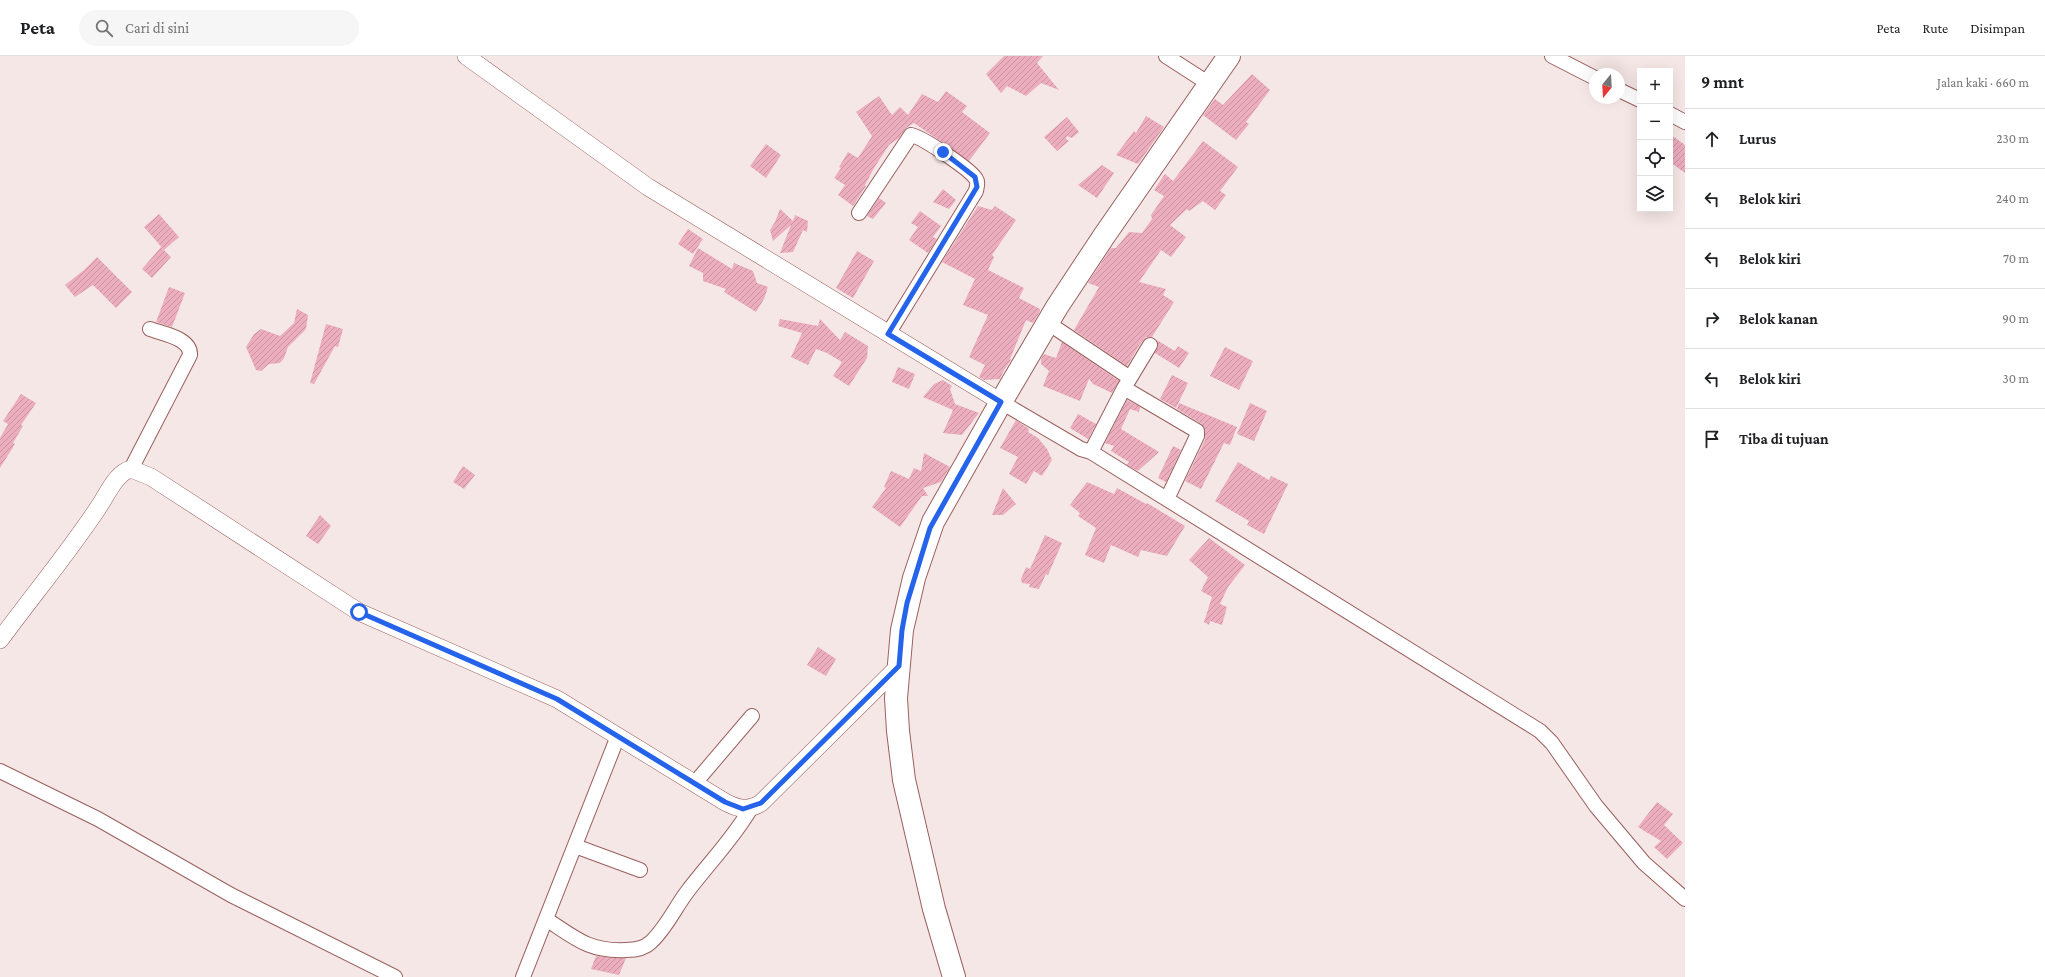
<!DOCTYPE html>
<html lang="id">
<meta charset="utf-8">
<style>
body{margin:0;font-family:"Crimson Pro",serif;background:#f6f6f6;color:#202124}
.controls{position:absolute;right:12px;top:12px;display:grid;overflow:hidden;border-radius:0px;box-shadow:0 4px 16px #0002}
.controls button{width:36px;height:36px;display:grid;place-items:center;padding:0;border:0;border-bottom:1px solid #e0e0e0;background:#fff;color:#202124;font:20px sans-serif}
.compass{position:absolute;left:1589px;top:12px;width:36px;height:36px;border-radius:50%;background:#fff;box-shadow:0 4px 16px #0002;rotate:198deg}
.stop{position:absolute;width:12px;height:12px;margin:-9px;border:3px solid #2563eb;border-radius:50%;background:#fff}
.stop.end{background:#2563eb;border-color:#fff;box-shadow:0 1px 4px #0008}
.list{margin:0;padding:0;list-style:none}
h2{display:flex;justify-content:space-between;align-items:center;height:52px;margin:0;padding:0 16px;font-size:17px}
h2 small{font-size:13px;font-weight:400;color:#757577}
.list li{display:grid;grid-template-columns:26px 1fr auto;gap:12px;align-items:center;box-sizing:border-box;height:60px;padding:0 16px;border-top:1px solid #e0e0e0}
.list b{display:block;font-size:15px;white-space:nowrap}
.list em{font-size:13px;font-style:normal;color:#757577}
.icon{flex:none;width:22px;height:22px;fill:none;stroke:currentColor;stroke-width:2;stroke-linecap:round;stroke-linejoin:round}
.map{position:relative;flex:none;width:1685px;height:921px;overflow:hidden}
header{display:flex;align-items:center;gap:24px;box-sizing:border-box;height:56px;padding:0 20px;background:#fff;border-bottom:1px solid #e0e0e0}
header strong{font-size:19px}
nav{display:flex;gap:22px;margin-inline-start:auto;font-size:14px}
.search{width:280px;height:36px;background:#f6f6f6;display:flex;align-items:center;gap:10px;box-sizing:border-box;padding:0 14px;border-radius:22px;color:#757577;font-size:15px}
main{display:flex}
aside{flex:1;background:#fff}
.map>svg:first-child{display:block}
.building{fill:url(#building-hatch)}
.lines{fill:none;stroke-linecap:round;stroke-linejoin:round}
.minor-casing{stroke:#9a605e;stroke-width:16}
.tertiary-casing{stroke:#9a605e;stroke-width:18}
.primary-casing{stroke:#9a605e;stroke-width:24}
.minor{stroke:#fff;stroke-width:14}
.tertiary{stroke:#fff;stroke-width:17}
.primary{stroke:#fff;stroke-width:22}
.route{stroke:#2563eb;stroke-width:5}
</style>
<header>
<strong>Peta</strong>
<div class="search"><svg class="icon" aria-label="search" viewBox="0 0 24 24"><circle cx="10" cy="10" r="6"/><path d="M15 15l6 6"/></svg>Cari di sini</div>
<nav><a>Peta</a><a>Rute</a><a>Disimpan</a></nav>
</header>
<main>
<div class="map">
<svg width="1685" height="921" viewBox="0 0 1685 921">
<defs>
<pattern id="building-hatch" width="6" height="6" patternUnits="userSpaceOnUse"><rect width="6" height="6" fill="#ecadbe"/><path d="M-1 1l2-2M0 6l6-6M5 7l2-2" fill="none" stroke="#ca93a2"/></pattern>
</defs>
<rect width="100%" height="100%" fill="#f5e7e6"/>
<path class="building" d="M1004,0H1043L1037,7L1059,34L1041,27L1026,40L1007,30L1001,37L986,18Z
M1252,18L1270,34L1246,66L1249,68L1236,84L1203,59L1215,43L1223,49Z
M946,35L967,50L962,56L990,77L969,105L914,67L906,72L899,82L889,89L874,112L865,129L866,130L853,150L838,139L845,129L834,122L841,112L839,111L848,96L858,102L872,80L856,56L879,40L892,59L900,51L908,59L922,38L938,46Z
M1146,60L1164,71L1138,108L1116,99L1134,75L1136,77Z
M1067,61L1079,76L1072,82L1067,80L1066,83L1069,85L1057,95L1044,81Z
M1670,78L1685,89V117L1670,106Z
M1203,85L1238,111L1220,135L1226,139L1215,154L1203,145L1189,155L1187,153L1170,169L1186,181L1171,201L1161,194L1139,226L1166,233L1163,239L1174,246L1152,281H1153H1146L1140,288L1127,310L1074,274L1099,231L1088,227L1111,192H1116L1129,176L1142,177L1152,163L1151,159L1164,140L1154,134L1165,118L1173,125Z
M766,88L781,99L766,122L750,110Z
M1102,109L1114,117L1097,142L1078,129Z
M943,133L956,144L949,153L933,146Z
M879,142L886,147L873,163L867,160Z
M978,150L992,154L995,150L1016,164L992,199L994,201L988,214L1024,232L1019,242L1040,253V255L1033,267L1026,264L1010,303L1011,304L1004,314L1000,323L984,324L979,321L985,309L969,301L988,259L963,249L975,223L942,206Z
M780,153L793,165L795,159L808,165L807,176L803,174L793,196L780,197L791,169L773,185L770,174L775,166Z
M920,155L941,170L933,181L937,183L928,197L909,184L918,171L911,167Z
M159,158L179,181L164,194L144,171Z
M688,173L703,183L693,198L678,188Z
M161,191L171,201L152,222L142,213Z
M698,192L732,213L734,207L753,215L757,227L768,231L764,243L756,256L724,236L726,233L703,225V217L689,210Z
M857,195L874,205L853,242L836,232Z
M97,201L132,236L116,252L93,229L75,241L65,229L84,214Z
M169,231L185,237L172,271L156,266Z
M297,253L308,259L306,273L288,291L284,302L280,307L269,308L261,315L256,314L246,291L254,278L261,273L280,280L294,267Z
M780,263L818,270L820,263L840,284L845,276L868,290L867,302L849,330L833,320L842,306L827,297L816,293L808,309L791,301L802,277L778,270Z
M326,268L343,273L338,291L335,290L314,328L310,327Z
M1155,283L1175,295L1178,290L1189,297L1179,312L1155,297L1158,290Z
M1062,286L1119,325L1112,337L1093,328L1089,323L1080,345L1043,330L1049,315L1041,308V303L1044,298L1056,302Z
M1225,291L1253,305L1239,334L1210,320Z
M898,311L915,318L909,333L892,326Z
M1172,319L1188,327L1176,352L1160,343Z
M943,324L952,330L950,333L955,348L979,357L962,379L943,377L953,354L923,341L934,328Z
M21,338L36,347L21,369L23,370L13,387L15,388L0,412V382L8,368L3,365Z
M1127,344L1140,351L1139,356L1130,353L1121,373L1159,396L1138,415L1127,409L1129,406L1111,395L1114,390L1105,387Z
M1179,347L1237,371L1230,389L1224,387L1201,433L1185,425L1205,384V375L1202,368L1177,353Z
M1250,347L1267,355L1254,385L1237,378Z
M1078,358L1096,368L1088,383L1070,372Z
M1016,364L1029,373L1028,376L1038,382L1047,393L1052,404L1042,420L1034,415L1026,428L1009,418L1018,401L1000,392Z
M1173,390L1181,394L1166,426L1158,422Z
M924,397L950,411L941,426L923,432L928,440H922L900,471L872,451L886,432L884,431L891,415L909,423L914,412L921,415Z
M1238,406L1269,424L1271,420L1288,428L1264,478L1247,469L1249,465L1215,445Z
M463,410L475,419L464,433L453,426Z
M1087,426L1114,438L1117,432L1146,448L1147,447L1185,470L1167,500L1141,494L1138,501L1111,489L1104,507L1085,499L1096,472L1078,460L1080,457L1070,449Z
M1003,432L1016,448L1003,459H992Z
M320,459L331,470L318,488L306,480Z
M1045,479L1062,487L1048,519L1046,518L1039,533L1029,531L1030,528L1022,527L1021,523L1026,511L1030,513Z
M1209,482L1245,509L1228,531L1220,548L1227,551L1222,569L1210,565L1209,569L1204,566L1212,541L1201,535L1208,521L1189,504Z
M818,591L836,603L826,620L807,609Z
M1657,746L1673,758L1664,769L1683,787L1667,803L1654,791L1661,785L1638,771Z
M596,900L612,902H626L619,919L591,913Z"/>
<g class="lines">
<g class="minor-casing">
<path id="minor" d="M1166,0L1211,29
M1552,0L1595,22
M1619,34L1640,44
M1670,58L1685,66
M859,157L911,79C922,81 970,113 976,123C978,126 977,130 976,135L888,278
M1048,267L1130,322
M1124,332L1197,375V380L1167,443
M1001,346L1081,393L1091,396L1540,675L1552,687L1596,750L1644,807L1685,843
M1091,396L1124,332L1150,289
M131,413L190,299C191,282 163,278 150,273
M0,715L98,763L231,839L395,921
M694,728L752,660
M575,790L640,814
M546,863C575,882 589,896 626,894C635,894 644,893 651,886C666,872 675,852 687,836C708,808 733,783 751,752
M523,921L618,680"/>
</g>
<g class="tertiary-casing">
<path id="tertiary" d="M466,0L648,131L1001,346
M0,584C33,539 69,496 100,449C108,437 116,417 131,413L151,421L359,556L557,643L725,746C738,753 748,755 761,747L899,610"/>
</g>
<g class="primary-casing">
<path id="primary" d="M954,921L934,853L904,724L898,675L896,642L902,574L914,522L933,466L1001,346L1057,251L1104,180L1229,0"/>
</g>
<use href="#minor" class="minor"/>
<use href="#tertiary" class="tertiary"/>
<use href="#primary" class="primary"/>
</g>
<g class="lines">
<path class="route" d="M359,556L557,643L725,746L743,753L761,747L899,610L902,574L907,547L930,472L1001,346L888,278L977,131L975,121L943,96"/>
</g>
</svg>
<div class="controls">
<button>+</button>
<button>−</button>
<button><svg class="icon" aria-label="locate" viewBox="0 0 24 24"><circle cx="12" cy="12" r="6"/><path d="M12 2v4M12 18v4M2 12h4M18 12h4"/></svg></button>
<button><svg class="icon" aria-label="layers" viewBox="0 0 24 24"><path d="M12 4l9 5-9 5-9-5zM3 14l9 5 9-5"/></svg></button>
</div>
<svg class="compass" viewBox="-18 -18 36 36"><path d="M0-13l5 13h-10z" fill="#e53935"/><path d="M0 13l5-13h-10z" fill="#757577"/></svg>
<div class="stop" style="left:359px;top:556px"></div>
<div class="stop end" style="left:943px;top:96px"></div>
</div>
<aside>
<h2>9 mnt<small>Jalan kaki · 660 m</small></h2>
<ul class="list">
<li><svg class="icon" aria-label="ahead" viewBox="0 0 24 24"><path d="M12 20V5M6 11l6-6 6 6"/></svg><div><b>Lurus</b></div><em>230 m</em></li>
<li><svg class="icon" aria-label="left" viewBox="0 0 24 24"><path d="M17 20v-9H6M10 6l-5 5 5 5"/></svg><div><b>Belok kiri</b></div><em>240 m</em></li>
<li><svg class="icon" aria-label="left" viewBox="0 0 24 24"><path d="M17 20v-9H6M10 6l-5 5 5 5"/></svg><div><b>Belok kiri</b></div><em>70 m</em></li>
<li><svg class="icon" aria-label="right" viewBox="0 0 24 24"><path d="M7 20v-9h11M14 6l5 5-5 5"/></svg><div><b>Belok kanan</b></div><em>90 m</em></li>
<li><svg class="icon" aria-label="left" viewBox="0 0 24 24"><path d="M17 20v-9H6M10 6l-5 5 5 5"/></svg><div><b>Belok kiri</b></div><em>30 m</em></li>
<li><svg class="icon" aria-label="arrive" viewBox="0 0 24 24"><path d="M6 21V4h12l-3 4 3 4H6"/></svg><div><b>Tiba di tujuan</b></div></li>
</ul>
</aside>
</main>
